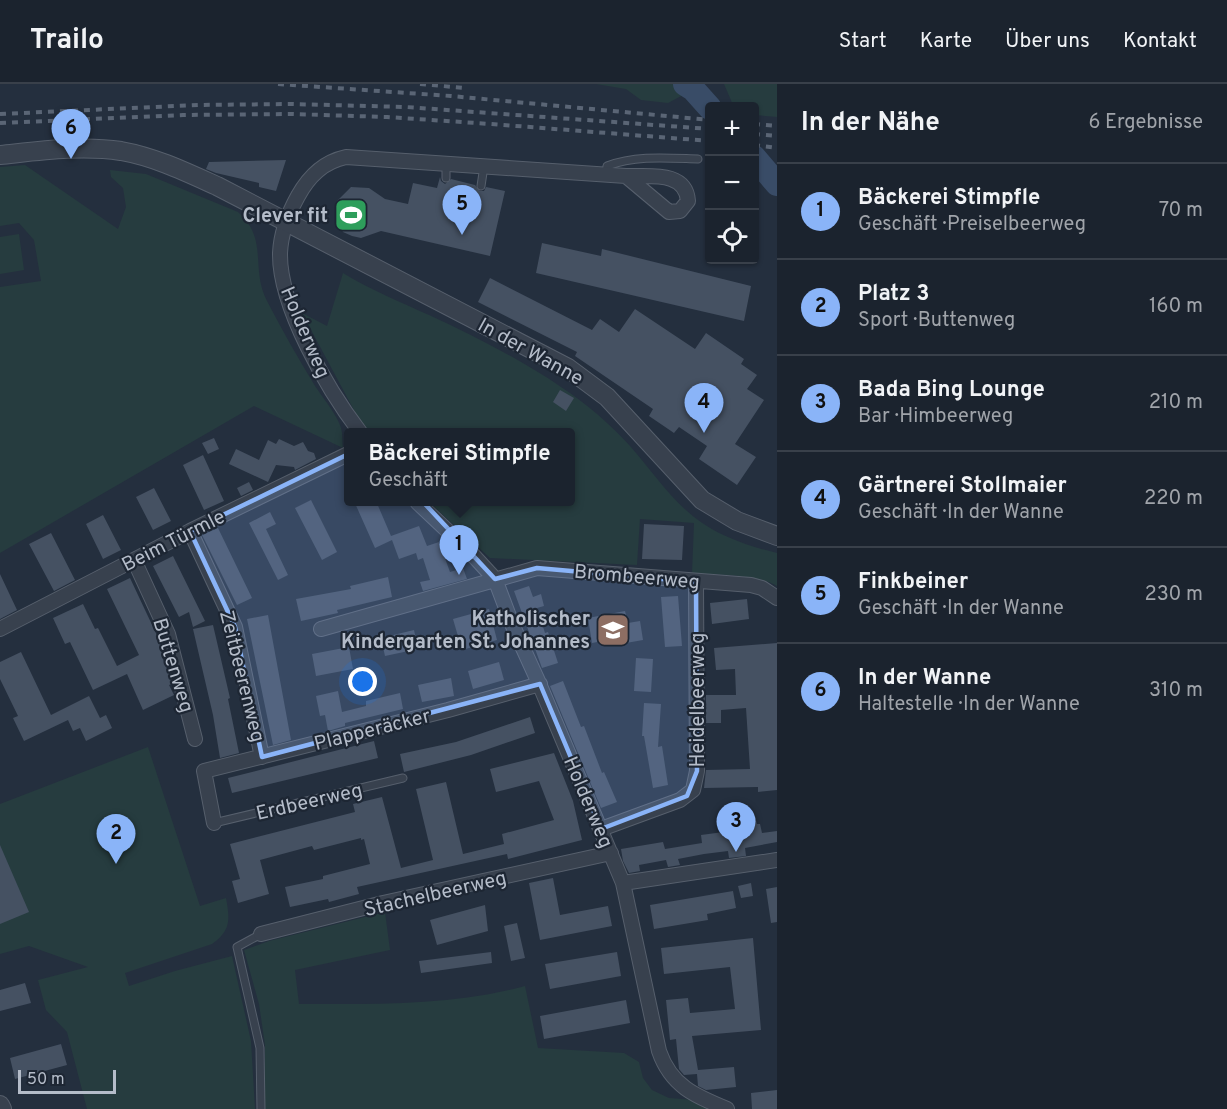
<!DOCTYPE html>
<html lang="de">
<meta charset="utf-8">
<style>
body{margin:0;font-family:Overpass,sans-serif;background:#282f3a;color:#f1f3f6}
.controls{position:absolute;right:18px;top:18px;display:grid;overflow:hidden;border-radius:6px;box-shadow:0 2px 4px #0004}
.controls button{width:54px;height:54px;display:grid;place-items:center;padding:0;border:0;border-bottom:2px solid #39404a;background:#1b232e;color:#f1f3f6;font:30px sans-serif}
.scale{position:absolute;left:18px;bottom:15px;width:98px;box-sizing:border-box;padding-left:6px;border:3px solid #b4bcc9;border-top:0;font-size:16px;line-height:21px;white-space:nowrap;color:#b4bcc9;-webkit-text-stroke:4px #1d2633;paint-order:stroke}
.you{position:absolute;left:363px;top:598px;width:21px;height:21px;margin:-15px;border:4px solid #fff;border-radius:50%;background:#1a73e8;box-shadow:0 0 0 9px #1a73e833}
.badge{display:grid;place-items:center;width:39px;height:39px;border-radius:50%;background:#8ab4f8;color:#111;font-size:20px;font-weight:700}
.pin{position:absolute;translate:-50% -50px;filter:drop-shadow(0 2px 3px #0008)}
.pin::after{content:'';position:absolute;top:32px;width:21px;height:18px;background:inherit;clip-path:polygon(0 0,100% 0,50% 100%)}
.popup{position:absolute;left:344px;top:344px;width:231px;height:78px;box-sizing:border-box;display:grid;place-content:center;border-radius:6px;background:#1b232e;filter:drop-shadow(0 2px 4px #0005);font-size:20px;white-space:nowrap;color:#a0a4aa}
.popup b{font-size:22px;color:#f1f3f6}
.popup::after{content:'';position:absolute;left:50%;top:100%;margin-left:-12px;border:12px solid transparent;border-top-color:#1b232e}
.list{margin:0;padding:0;list-style:none}
h2{display:flex;justify-content:space-between;align-items:center;height:78px;margin:0;padding:0 24px;font-size:26px}
h2 small{font-size:20px;font-weight:400;color:#a0a4aa}
.list li{display:grid;grid-template-columns:39px 1fr auto;gap:18px;align-items:center;box-sizing:border-box;height:96px;padding:0 24px;border-top:2px solid #39404a}
.list b{display:block;font-size:22px;white-space:nowrap}
.list p{margin:0;font-size:20px;white-space:nowrap;color:#a0a4aa}
.list em{font-size:20px;font-style:normal;color:#a0a4aa}
.icon{flex:none;width:33px;height:33px;fill:none;stroke:currentColor;stroke-width:2;stroke-linecap:round;stroke-linejoin:round}
.map{position:relative;flex:none;width:777px;height:1025px;overflow:hidden}
header{display:flex;align-items:center;gap:36px;box-sizing:border-box;height:84px;padding:0 30px;background:#1b232e;border-bottom:2px solid #39404a}
header strong{font-size:28px}
nav{display:flex;gap:33px;margin-inline-start:auto;font-size:21px}
main{display:flex}
aside{flex:1;background:#1b232e}
.map>svg:first-child{display:block}
.green{fill:#263c3f}
.lines{fill:none;stroke-linecap:round;stroke-linejoin:round}
.river{stroke:#394c67;stroke-width:24}
.building{fill:#455162}
.service-casing{stroke:#565f6c;stroke-width:9}
.minor-casing{stroke:#565f6c;stroke-width:16}
.tertiary-casing{stroke:#565f6c;stroke-width:20}
.service{stroke:#38414e;stroke-width:7}
.minor{stroke:#38414e;stroke-width:14}
.tertiary{stroke:#38414e;stroke-width:18}
.rail{stroke:#5a6575;stroke-width:4;stroke-dasharray:6 6;stroke-linecap:butt}
.marked{fill:#8ab4f8;fill-opacity:0.2;stroke:#8ab4f8;stroke-width:4.5;stroke-linejoin:round}
.labels{text-anchor:middle;stroke-width:4.5;stroke-linejoin:round;paint-order:stroke}
.poi-label{font-size:20px;font-weight:bold;fill:#b4bcc9;stroke:#1d2633;text-anchor:end}
.street-label{font-size:20px;fill:#b4bcc9;stroke:#1d2633}
</style>
<header>
<strong>Trailo</strong>
<nav><a>Start</a><a>Karte</a><a>Über uns</a><a>Kontakt</a></nav>
</header>
<main>
<div class="map">
<svg width="777" height="1025" viewBox="0 0 777 1025">
<rect width="100%" height="100%" fill="#242f3e"/>
<path class="green" d="M596,0H704L668,19L641,16L626,5Z
M724,0H777V33L755,31L754,22H736L733,21Z
M25,81L118,145L126,123L123,104L111,93L110,86L146,90L238,128C269,155 250,184 267,217C282,246 298,274 315,302C323,314 334,327 340,341C343,348 342,357 343,364L254,322L0,469V203L41,197L34,156L19,139L0,142V83Z
M19,150L24,186L0,190V153Z
M343,189C371,206 400,218 429,231C474,252 520,275 561,303C586,319 610,340 630,362C651,386 669,413 694,433C718,452 748,462 777,469V502C756,490 716,491 692,489L694,439L640,435L637,481L490,474L429,418H570V348H369L363,343L302,229L327,242Z
M148,663L200,822L226,814C230,836 231,846 212,860L125,889L129,902L175,887L232,872L251,957L255,1025H87L67,948L46,926L38,896L88,883L29,862L0,870V720Z
M385,828L390,866L295,886L299,920C376,920 451,922 525,902L538,964L624,969L639,978L643,994L652,1006L669,1014L694,1016L711,1025H264L265,961L259,920L244,866L269,857Z"/>
<g class="lines">
<path class="river" d="M685,0L693,5L710,24
M754,73L777,100"/>
</g>
<path class="building" d="M286,76L276,107L259,103V99L216,89L206,85L209,78Z
M440,93L441,97L445,100L451,95L475,101L480,107H484L486,103L505,107L490,172L381,147L361,154L352,152L343,148L337,138L335,128L337,117L351,103L369,104L385,115L408,120L413,99L437,104Z
M542,159L601,172L602,165L751,202L744,237L536,189Z
M490,194L592,246L600,235L619,248L635,225L695,265L706,249L744,275L741,280L757,291L747,305L764,316L735,360L756,373L737,401L699,375L707,362L679,343L674,349L649,332L653,325L575,272L577,268L478,218Z
M560,306L574,314L566,327L553,318Z
M214,354L219,365L208,370L202,359Z
M279,355L294,362L303,358L308,367L314,369L316,375L295,386L294,383L276,381L268,398L229,380L236,365L259,376L268,356L276,360Z
M203,371L224,417L204,426L183,381Z
M249,398L253,406L241,412L237,404Z
M154,404L171,437L153,446L136,413Z
M311,416L337,468L322,476L295,424Z
M354,417H376L391,452L419,442L427,462L439,458L450,488L463,484L467,495L423,507L420,498L430,496L423,474L418,476L416,469L399,475L392,456L375,464Z
M270,428L276,440L266,445L288,491L278,496L249,439Z
M103,431L121,466L103,475L86,440Z
M644,440L684,442L682,476L642,475Z
M218,444L252,514L237,521L202,451Z
M51,449L75,496L54,507L29,460Z
M173,472L205,537L193,543L189,528L179,533L153,482Z
M0,490L17,526L0,535Z
M388,493L392,513L337,526L338,529L301,537L296,515L351,505L350,502Z
M130,494L161,560L164,572L162,573L168,586L172,600L169,601L174,611L143,626L127,590L93,606L70,558L65,560L53,534L83,520L95,545L98,544L117,582L139,571L107,505Z
M529,502L533,513L541,510L544,522L537,524L545,549L548,548L558,579L542,584L514,507Z
M678,512L682,562L665,563L661,513Z
M747,515L749,535L712,540L710,519Z
M489,525L497,556L462,566L453,535Z
M625,527L628,539L640,537L643,556L626,559L625,553L592,559L588,534Z
M268,531L291,656L273,661L247,535Z
M213,541L230,614L228,615L239,669L220,674L213,631L193,545Z
M414,546L418,565L385,572L381,554Z
M777,559V706L758,708V703L704,704L706,686L750,685L746,624L721,626V639H706V611H736L735,585L716,586L714,564Z
M349,563L353,585L316,592L312,570Z
M21,568L51,631L89,612L100,634L106,631L112,644L86,657L80,644L73,647L68,636L24,657L13,634L18,632L0,595V578Z
M636,574L653,575L651,608L634,607Z
M499,578L504,596L473,605L468,587Z
M451,594L454,612L422,618L418,601Z
M563,597L581,643L584,642L602,689L604,688L617,718L601,724L550,602Z
M338,607L342,628L366,622V617L400,609L403,625L345,639V642L328,647L325,631L320,632L316,612Z
M644,619L661,620L658,663L662,662L668,701L653,704L644,652H642Z
M530,633L535,649L471,671L404,688L400,670L456,658Z
M374,657L378,674L232,709L228,694Z
M554,669L573,717L582,756L508,775L507,770L357,803L359,810L329,818L328,815L290,823L285,803L323,795V792L370,780L364,755L361,756V754L314,766L312,762L260,776L269,810L238,819L232,797L240,795L230,760L355,728L353,720L382,713L401,784L433,776L416,705L446,698L463,770L504,760L502,750L554,736L539,697L496,708L490,685Z
M755,732L757,740H760L762,749L777,747V758L745,764L746,772L729,774L728,767L704,770L678,775L680,781L668,783L666,776L639,781L640,787L629,789L623,777L621,765L663,758L665,765L702,759L701,751L746,745L743,735Z
M0,761L29,828L0,840Z
M553,794L560,831L608,822L612,842L540,856L529,799Z
M751,799L753,812L741,814L738,802Z
M777,803V838L771,839L766,805Z
M733,807L736,824L707,830L708,836L654,845L650,821Z
M485,821L488,847L437,861L430,836Z
M517,839L525,874L511,877L504,842Z
M753,854L761,946L692,952L698,986L734,983L736,1003L706,1006L698,1002L697,990L684,991L679,985L676,955L670,956L666,916L688,914L690,929L735,925L730,883L664,890L661,864Z
M491,868L492,879L421,889L419,877Z
M617,868L621,892L550,905L545,880Z
M25,899L31,919L0,927V906Z
M626,916L630,939L544,955L540,932Z
M61,960L67,981L15,995L10,974Z
M777,1006V1025H752L751,1009Z"/>
<g class="lines">
<g class="service-casing">
<path id="service" d="M446,79V94
M606,91L607,82C636,71 667,74 698,75
M481,102L484,82
M214,739L403,694
M261,850L237,863L260,964L261,1025"/>
</g>
<g class="minor-casing">
<path id="minor" d="M626,92C648,93 686,86 688,117L680,127L669,128Z
M360,348C328,306 279,223 280,169C281,148 288,130 298,112C309,92 323,78 346,73L626,92
M417,418L471,469L495,495L512,540L538,597L623,799L659,967C671,1002 695,1012 727,1025
M190,447L235,543L262,673
M134,476L168,550L195,655
M0,545L190,447L348,370
M321,545L537,484L751,501L762,504L777,514
M214,739L204,687L448,626L540,600
M601,745L680,716L693,706L697,687L696,498
M623,799L777,776
M261,850L383,819L611,769"/>
</g>
<g class="tertiary-casing">
<path id="tertiary" d="M0,71C39,67 81,61 121,67C155,73 186,88 217,102L568,284L607,313L702,416L737,437L777,452
M0,1021L2,1025"/>
</g>
<use href="#service" class="service"/>
<use href="#minor" class="minor"/>
<use href="#tertiary" class="tertiary"/>
<path class="rail" d="M278,0L451,12L710,36
M420,0L465,4
M0,30L198,21L291,20L406,23L710,45
M0,39L183,31L292,30L387,33L491,40L710,57
M754,40L777,42
M754,50L777,52
M754,61L777,64"/>
</g>
<path class="marked" d="M369,360L495,495L537,484L696,498L697,687L687,712L601,745L540,600L262,673L235,543L190,447Z"/>
<defs>
<g id="stadium-square" transform="scale(1.725)"><rect x="-9" y="-9" width="18" height="18" rx="4" fill="#2e9e5b" stroke="#1d2633"/><path d="M0-5a6.5 5 0 1 0 0 10a6.5 5 0 1 0 0-10ZM-3.5-1.8h7v3.6h-7Z" fill="#fff"/></g>
<g id="school-square" transform="scale(1.725)"><rect x="-9" y="-9" width="18" height="18" rx="4" fill="#8d6e63" stroke="#1d2633"/><path d="M0-5L7-2L0 1L-7-2ZM-4 1L0 2.5L4 1V4Q0 6-4 4Z" fill="#fff"/></g>
</defs>
<g fill-rule="evenodd">
<use href="#stadium-square" x="351" y="131"/>
<use href="#school-square" x="613" y="546"/>
</g>
<g class="labels">
<g class="poi-label">
<text x="328" y="138">Clever fit</text>
<text x="590" y="541">Katholischer<tspan x="590" dy="23">Kindergarten St. Johannes</tspan></text>
</g>
<g class="street-label">
<text transform="translate(306 248) rotate(67)" y="7">Holderweg</text>
<text transform="translate(531 267) rotate(29)" y="7">In der Wanne</text>
<text transform="translate(173 456) rotate(-27)" y="7">Beim Türmle</text>
<text transform="translate(637 492) rotate(5)" y="7">Brombeerweg</text>
<text transform="translate(174 581) rotate(73)" y="7">Buttenweg</text>
<text transform="translate(243 592) rotate(76)" y="7">Zeitbeerenweg</text>
<text transform="translate(697 616) rotate(-90)" y="7">Heidelbeerweg</text>
<text transform="translate(372 645) rotate(-14)" y="7">Plapperäcker</text>
<text transform="translate(309 717) rotate(-13)" y="7">Erdbeerweg</text>
<text transform="translate(589 718) rotate(67)" y="7">Holderweg</text>
<text transform="translate(435 809) rotate(-13)" y="7">Stachelbeerweg</text>
</g>
</g>
</svg>
<div class="controls">
<button>+</button>
<button>−</button>
<button><svg class="icon" aria-label="locate" viewBox="0 0 24 24"><circle cx="12" cy="12" r="6"/><path d="M12 2v4M12 18v4M2 12h4M18 12h4"/></svg></button>
</div>
<div class="scale">50 m</div>
<div class="you"></div>
<div class="pin badge" style="left:459px;top:491px">1</div>
<div class="popup"><b>Bäckerei Stimpfle</b>Geschäft</div>
<div class="pin badge" style="left:116px;top:780px">2</div>
<div class="pin badge" style="left:736px;top:768px">3</div>
<div class="pin badge" style="left:704px;top:349px">4</div>
<div class="pin badge" style="left:462px;top:151px">5</div>
<div class="pin badge" style="left:71px;top:75px">6</div>
</div>
<aside>
<h2>In der Nähe<small>6 Ergebnisse</small></h2>
<ul class="list">
<li><span class="badge">1</span><div><b>Bäckerei Stimpfle</b><p>Geschäft · Preiselbeerweg</p></div><em>70 m</em></li>
<li><span class="badge">2</span><div><b>Platz 3</b><p>Sport · Buttenweg</p></div><em>160 m</em></li>
<li><span class="badge">3</span><div><b>Bada Bing Lounge</b><p>Bar · Himbeerweg</p></div><em>210 m</em></li>
<li><span class="badge">4</span><div><b>Gärtnerei Stollmaier</b><p>Geschäft · In der Wanne</p></div><em>220 m</em></li>
<li><span class="badge">5</span><div><b>Finkbeiner</b><p>Geschäft · In der Wanne</p></div><em>230 m</em></li>
<li><span class="badge">6</span><div><b>In der Wanne</b><p>Haltestelle · In der Wanne</p></div><em>310 m</em></li>
</ul>
</aside>
</main>
